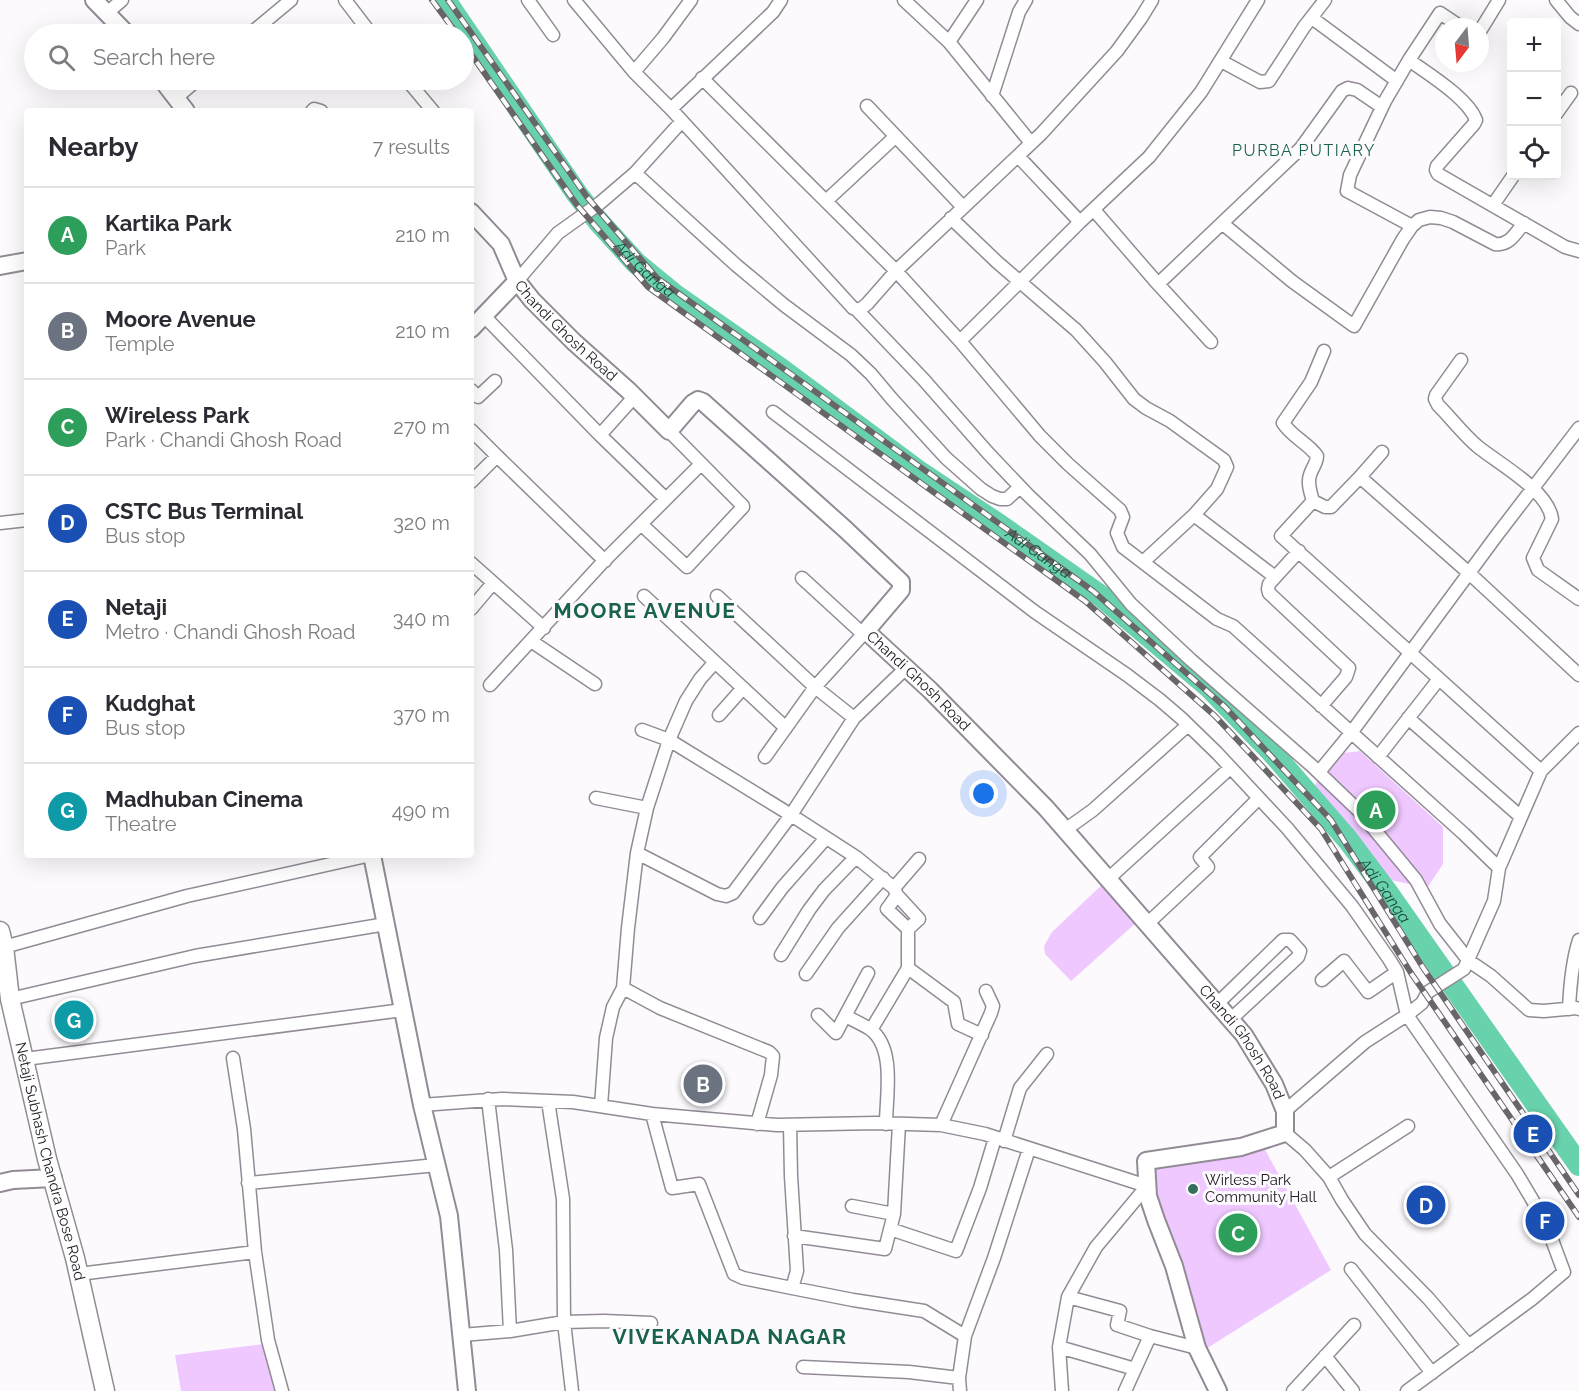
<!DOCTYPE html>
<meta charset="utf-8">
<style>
body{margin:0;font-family:Raleway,sans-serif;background:#f2f2f3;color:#2b2b33}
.controls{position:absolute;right:18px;top:18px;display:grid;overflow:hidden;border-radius:6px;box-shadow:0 6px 24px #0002}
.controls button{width:54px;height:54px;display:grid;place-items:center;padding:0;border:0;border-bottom:2px solid #e1e1e2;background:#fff;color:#2b2b33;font:30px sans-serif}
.compass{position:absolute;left:1435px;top:18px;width:54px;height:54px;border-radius:50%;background:#fff;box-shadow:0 6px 24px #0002;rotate:196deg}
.you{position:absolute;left:984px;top:794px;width:21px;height:21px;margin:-15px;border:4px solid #fff;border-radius:50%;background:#1a73e8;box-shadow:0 0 0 9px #1a73e833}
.badge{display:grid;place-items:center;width:39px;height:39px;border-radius:50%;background:#7c3aed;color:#fff;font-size:20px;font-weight:700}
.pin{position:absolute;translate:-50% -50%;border:3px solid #fff;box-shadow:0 2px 6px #0006}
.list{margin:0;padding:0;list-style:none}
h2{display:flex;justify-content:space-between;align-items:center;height:78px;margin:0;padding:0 24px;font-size:26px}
h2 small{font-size:20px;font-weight:400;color:#7c7c81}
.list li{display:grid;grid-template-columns:39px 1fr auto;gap:18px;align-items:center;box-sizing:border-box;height:96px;padding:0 24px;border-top:2px solid #e1e1e2}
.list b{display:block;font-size:22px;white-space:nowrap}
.list p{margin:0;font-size:20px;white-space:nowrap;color:#7c7c81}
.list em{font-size:20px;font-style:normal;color:#7c7c81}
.icon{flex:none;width:33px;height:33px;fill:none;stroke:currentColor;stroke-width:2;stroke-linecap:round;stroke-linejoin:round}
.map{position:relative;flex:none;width:1579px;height:1391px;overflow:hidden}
.search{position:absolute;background:#fff;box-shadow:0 6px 24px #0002;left:24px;top:24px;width:450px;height:66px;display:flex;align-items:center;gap:15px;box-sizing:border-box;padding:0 21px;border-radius:33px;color:#7c7c81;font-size:22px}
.panel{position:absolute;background:#fff;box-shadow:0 6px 24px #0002;left:24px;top:108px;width:450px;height:750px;border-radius:6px}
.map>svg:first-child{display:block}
.green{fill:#efc8ff}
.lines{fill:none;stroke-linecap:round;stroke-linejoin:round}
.river{stroke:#68d2ad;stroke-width:22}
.street-casing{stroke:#928b96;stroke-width:15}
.secondary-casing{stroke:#928b96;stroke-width:20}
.primary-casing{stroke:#928b96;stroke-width:21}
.street{stroke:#fff;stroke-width:12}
.secondary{stroke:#fff;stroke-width:16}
.primary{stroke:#fff;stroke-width:18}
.rail-casing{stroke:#69666a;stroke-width:6}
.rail{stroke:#fdfafe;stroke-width:4;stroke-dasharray:11;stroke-linecap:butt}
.poi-dot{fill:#34705c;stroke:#fdfafe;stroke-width:2}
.labels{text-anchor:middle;stroke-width:6;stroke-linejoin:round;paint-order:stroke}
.street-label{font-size:15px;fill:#242125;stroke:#fdfafe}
.poi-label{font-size:15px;fill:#242125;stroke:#fdfafe;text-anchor:start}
.neighbourhood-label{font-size:16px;letter-spacing:1.5px;fill:#19634c;stroke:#fdfafe}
.water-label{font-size:16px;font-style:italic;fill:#1f4d3d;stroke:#fdfafe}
.district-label{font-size:21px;font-weight:bold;letter-spacing:1.5px;fill:#19634c;stroke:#fdfafe}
</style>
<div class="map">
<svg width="1579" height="1391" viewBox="0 0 1579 1391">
<rect width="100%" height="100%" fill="#fdfafe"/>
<path class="green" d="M1360,751L1443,827V864L1427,888L1382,878L1348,834L1312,793L1328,755Z
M1105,882L1137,922L1071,981L1045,954L1044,946L1052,932Z
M1263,1146L1331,1270L1201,1352L1152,1197L1150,1165Z
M265,1344L279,1391H181L175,1355Z"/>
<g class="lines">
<path class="river" id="s1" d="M445,0L577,194L598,221L636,263L675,295L781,369L921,473L998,524L1101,596L1209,687L1270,750L1348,840L1387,892L1579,1165"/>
<g class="street-casing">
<path id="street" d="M345,0L371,34
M528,0L553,35
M574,0L634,72L671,109L773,12L781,0
M904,0L949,42
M977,0L949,42L1031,143
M1556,0L1570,17L1579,24
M107,13L122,0
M1312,18L1397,81
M1480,31L1499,0
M250,34L291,0
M1409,60C1428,74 1468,98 1476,120L1474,124L1437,166L1436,170L1438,174L1565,247L1579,251
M1221,61L1260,82L1269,81L1304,27L1325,0
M634,72L663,38L691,0
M702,78L896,271L1041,134L1117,51L1141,18L1152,0
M407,80L433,111
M992,96L1019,12L1026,0
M176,98L197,80
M867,106L963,207
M671,109L853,308L857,310L862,308L867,304L896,271L960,341L1040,436L1068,464L1120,510L1123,517L1117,533L1123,547L1217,619L1233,626L1464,834L1499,868
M312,111L314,109L321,111
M1556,114L1571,93
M1018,156L1080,222
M635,173L736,265L784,305L851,355L871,374L892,399L946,458L981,489L992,496L1000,499H1007L1020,487
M826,201L896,136
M1493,205L1513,176
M1094,210L1158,284L1211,342
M951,218L997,262L1076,330L1105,362L1134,399L1146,408L1170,421L1224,460L1227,467L1217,489L1194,515L1143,562
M1223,224L1293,282L1354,326L1403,239L1412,226L1419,220L1430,217L1441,218L1453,222L1495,244C1509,246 1515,234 1524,223
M1412,226L1347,191L1350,175L1385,101L1409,60L1440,13L1461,27
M517,281L558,233L600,203L635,173L682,121
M1158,284L1301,148L1342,91L1348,88L1357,90L1382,107
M857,310L924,380L988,453L1027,494L1090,554L1131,604L1191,660L1312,766L1359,811L1416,880L1440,924L1469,961L1491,976L1529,1010L1544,1011L1576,1008L1579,1009
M484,316L600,435L635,396
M960,341L1080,222L1149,157L1201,92L1258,0
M1461,360L1436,395L1435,399L1438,405C1451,418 1463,434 1477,446C1499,464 1548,490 1552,519L1533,558L1538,570L1579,599
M471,390L478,397L495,381
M773,412L1035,612L1127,675L1160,700L1181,718L1217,753L1287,828L1352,906L1389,959L1397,972L1407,1015L1517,1174L1545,1221L1564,1272L1532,1299L1407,1391
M471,430L497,456
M600,435L666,499
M1382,452L1360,477L1331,507H1325L1313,501L1281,536L1541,771
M1360,477L1469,573L1579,675
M471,482L497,456L605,561
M1313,501C1311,494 1307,483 1310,475C1312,468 1317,463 1317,456C1308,443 1292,437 1283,423L1311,382L1324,351
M1194,515L1275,577
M0,523L27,520
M641,524L687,567L743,507V506L669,431
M1299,551L1269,584L1268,589L1269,593L1349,668L1346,677L1321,706
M471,563L544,628
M802,578L863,634
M717,596L815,687L854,718
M471,609L493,583
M531,641L595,684
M715,662L786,728
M490,685L602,563L701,464
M719,715L743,688
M1408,718L1521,817
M642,730L669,740L791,815L856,857L894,888L919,859
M765,757L815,687L866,631
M1378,757L1439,679
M1319,772L1351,733L1497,535L1579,428
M596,798L647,808
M1065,830L1093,810L1188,725
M637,853L717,894L726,896L733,893L791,815L854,718L906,668
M1108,879L1230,768
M897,895L919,919L908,929
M760,918L782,888L826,838
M1147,924L1208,867L1200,857L1259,798
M4,947L187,896L371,855
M781,955L809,910L824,890L856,857
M908,968L954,1002L958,1024L982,1035
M806,974L838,928L883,878
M1322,980L1344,961L1368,992L1397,972
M623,988L660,1008L769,1052L773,1056L771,1075L757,1124
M10,999L195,956L386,924
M1217,1004L1283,940H1290L1300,951L1298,957L1230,1020
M1569,1009C1570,986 1572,962 1579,940
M818,1015L836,1033L845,1016C853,1020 862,1024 870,1029C896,1048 886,1096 886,1124
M845,1016L868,973
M871,1030L908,968V929L887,909L897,895L894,888
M233,1058L244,1129L255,1252L268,1340L282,1391
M25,1059L403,1010
M488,1099L506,1250L510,1331
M548,1101L563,1199L564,1322L572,1391
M422,1105L502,1099L573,1102L652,1114L777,1125L876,1123L941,1125L985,1134L1147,1186L1096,1247L1068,1297L1059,1347L1062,1391
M601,1106L606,1038L613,1007L623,988L628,928L637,853L647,808L669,740L686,701L700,679L715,662L644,596
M1285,1111L1365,1042L1407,1015L1422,1003L1428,992L1464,969L1494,901L1499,868L1541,771L1579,733
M652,1114L672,1188L699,1184L734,1274L743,1278L787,1287L853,1300L924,1311L965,1336
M790,1125L791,1176L797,1271L792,1288
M941,1125L991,1013L993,1006L986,991
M1285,1133L1305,1150L1329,1177L1342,1200L1365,1234L1428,1298L1469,1346
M1004,1141L1020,1088L1047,1054
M1329,1177L1408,1126
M248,1183L437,1165
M852,1206L894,1214
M890,1229L956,1251L980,1188L995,1138
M794,1236L885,1249L894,1214L899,1124
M1351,1269L1432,1373
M79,1274L255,1252
M1068,1297L1120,1311L1117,1325L1150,1336L1197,1348
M462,1335L510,1331L564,1322L604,1321L651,1323
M1059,1347L1135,1369
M1325,1356L1353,1391
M803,1367L909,1372L959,1378
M960,1391L959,1378L965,1336L994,1258L1029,1149
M1125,1391L1150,1336
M1293,1391L1354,1325"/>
</g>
<g class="secondary-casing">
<g id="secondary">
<path d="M94,0L127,34"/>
<path d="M162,80L186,111"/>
<path id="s2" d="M471,212L501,244L517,281L532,300L574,342L629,391L669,431L693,403L698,400L703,402L845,529L901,582V590L866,631L930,690L1046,808L1244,1035L1274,1084L1285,1111V1133L1241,1147L1146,1161L1148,1196L1156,1220L1174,1266L1197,1348L1218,1391"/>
<path d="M0,266L27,261"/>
<path d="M471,329L517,281"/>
<path d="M372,855L422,1105L449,1216L467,1391"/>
<path d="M0,1183L13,1180L53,1178"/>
</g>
</g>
<g class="primary-casing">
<g id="primary">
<path id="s3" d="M0,931L4,947L10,999L47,1159L75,1258L105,1391"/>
</g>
</g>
<use href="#street" class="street"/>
<use href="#secondary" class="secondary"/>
<use href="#primary" class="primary"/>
<g class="rail-casing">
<path id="rail" d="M432,0L457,34
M448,0L587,197L657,278L1093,591L1225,707L1331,820L1422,966L1579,1195
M464,44L577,205L648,287L1085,601L1215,716L1321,829L1411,973L1579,1217"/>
</g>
<use href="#rail" class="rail"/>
</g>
<circle class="poi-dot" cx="1193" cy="1189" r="6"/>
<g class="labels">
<g class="street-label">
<text dy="5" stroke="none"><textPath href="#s2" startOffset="154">Chandi Ghosh Road</textPath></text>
<text dy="5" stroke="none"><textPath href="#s2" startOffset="748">Chandi Ghosh Road</textPath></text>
<text dy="5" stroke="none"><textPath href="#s2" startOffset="1234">Chandi Ghosh Road</textPath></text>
<text dy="5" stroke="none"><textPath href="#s3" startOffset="236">Netaji Subhash Chandra Bose Road</textPath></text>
</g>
<g class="poi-label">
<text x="1205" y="1185">Wirless Park<tspan x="1205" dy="17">Community Hall</tspan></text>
</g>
<g class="neighbourhood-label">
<text x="1304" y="156">PURBA PUTIARY</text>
</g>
<g class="water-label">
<text dy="6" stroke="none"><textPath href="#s1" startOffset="336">Adi Ganga</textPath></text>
<text dy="6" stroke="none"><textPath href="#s1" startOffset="822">Adi Ganga</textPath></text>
<text dy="6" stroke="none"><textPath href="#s1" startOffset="1308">Adi Ganga</textPath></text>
</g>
<g class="district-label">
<text x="645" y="618">MOORE AVENUE</text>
<text x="730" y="1344">VIVEKANADA NAGAR</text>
</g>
</g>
</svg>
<div class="controls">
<button>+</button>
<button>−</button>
<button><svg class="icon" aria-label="locate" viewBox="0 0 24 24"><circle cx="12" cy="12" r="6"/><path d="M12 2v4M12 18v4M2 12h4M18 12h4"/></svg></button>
</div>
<svg class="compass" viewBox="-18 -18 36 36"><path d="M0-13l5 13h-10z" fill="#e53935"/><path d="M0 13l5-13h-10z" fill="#7c7c81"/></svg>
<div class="you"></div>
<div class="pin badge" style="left:1376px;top:810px;background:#2e9e5b">A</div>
<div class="pin badge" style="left:703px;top:1084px;background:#6b7280">B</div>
<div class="pin badge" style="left:1238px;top:1233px;background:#2e9e5b">C</div>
<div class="pin badge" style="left:1426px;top:1205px;background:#1a4fb4">D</div>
<div class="pin badge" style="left:1533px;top:1134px;background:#1a4fb4">E</div>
<div class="pin badge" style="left:1545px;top:1221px;background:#1a4fb4">F</div>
<div class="pin badge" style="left:74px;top:1020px;background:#0f9aa8">G</div>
<div class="search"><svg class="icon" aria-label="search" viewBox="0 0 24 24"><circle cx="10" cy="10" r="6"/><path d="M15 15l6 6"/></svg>Search here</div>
<section class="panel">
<h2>Nearby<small>7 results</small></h2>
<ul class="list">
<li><span class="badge" style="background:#2e9e5b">A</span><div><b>Kartika Park</b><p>Park</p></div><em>210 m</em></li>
<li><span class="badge" style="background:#6b7280">B</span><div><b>Moore Avenue</b><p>Temple</p></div><em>210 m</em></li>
<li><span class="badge" style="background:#2e9e5b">C</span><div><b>Wireless Park</b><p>Park · Chandi Ghosh Road</p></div><em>270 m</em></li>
<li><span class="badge" style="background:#1a4fb4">D</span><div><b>CSTC Bus Terminal</b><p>Bus stop</p></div><em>320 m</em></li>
<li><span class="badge" style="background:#1a4fb4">E</span><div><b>Netaji</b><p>Metro · Chandi Ghosh Road</p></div><em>340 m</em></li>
<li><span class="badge" style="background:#1a4fb4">F</span><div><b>Kudghat</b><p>Bus stop</p></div><em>370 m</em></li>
<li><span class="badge" style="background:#0f9aa8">G</span><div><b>Madhuban Cinema</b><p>Theatre</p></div><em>490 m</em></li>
</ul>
</section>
</div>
